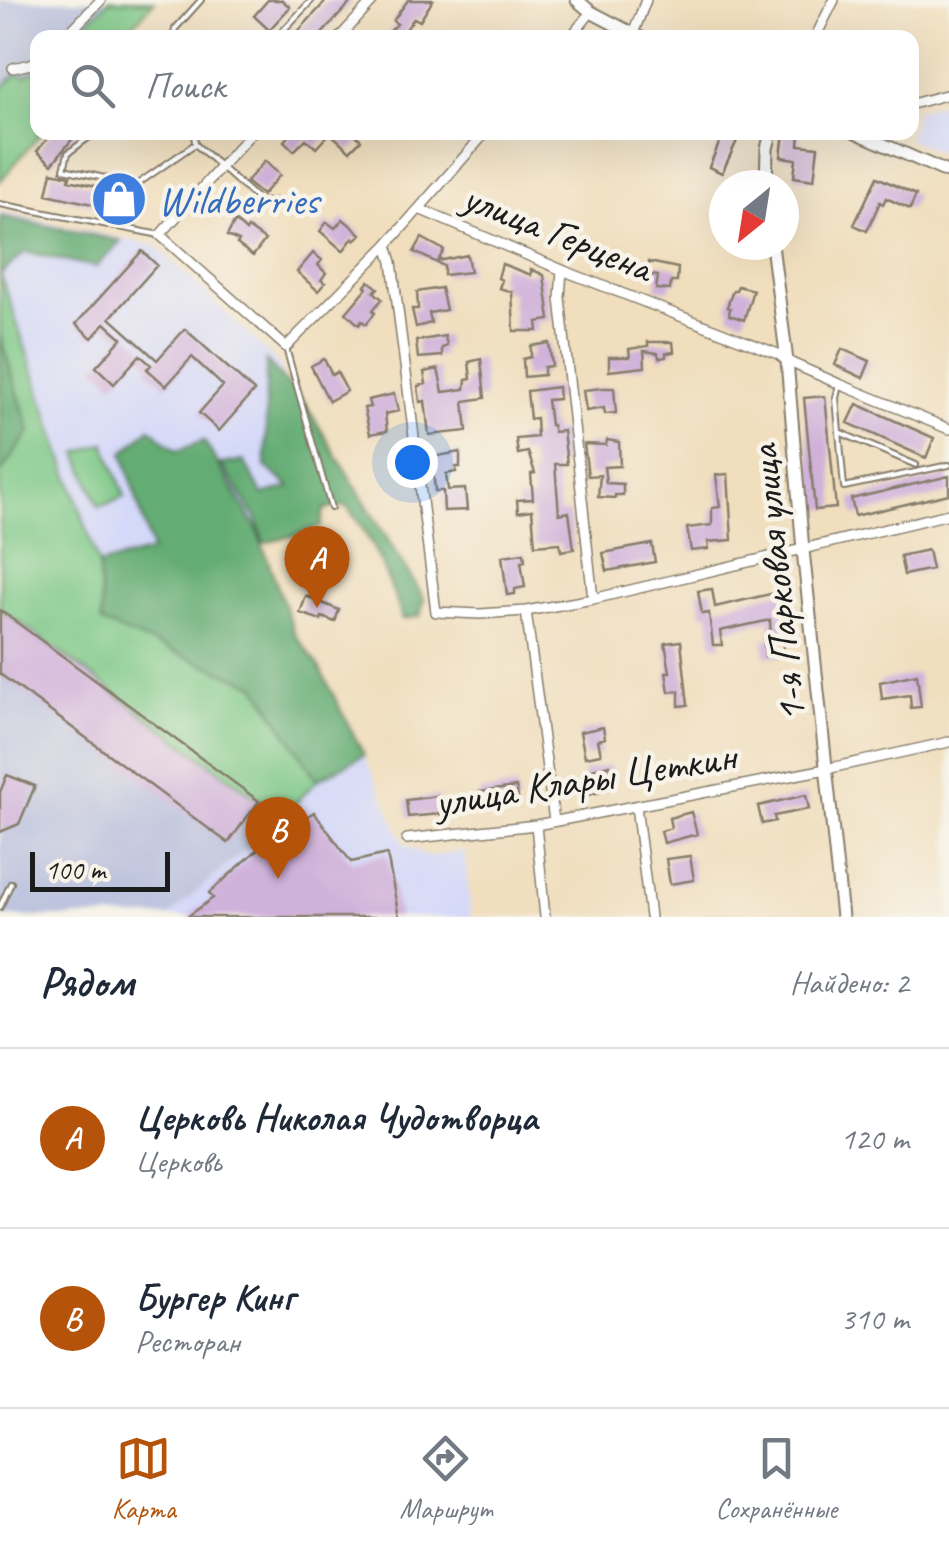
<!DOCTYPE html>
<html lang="ru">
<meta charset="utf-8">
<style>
body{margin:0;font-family:Caveat,sans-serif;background:#f6f6f7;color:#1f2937}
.compass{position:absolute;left:709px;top:170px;width:90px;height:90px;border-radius:50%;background:#fff;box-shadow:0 10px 40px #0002;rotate:210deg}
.scale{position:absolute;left:30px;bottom:25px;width:140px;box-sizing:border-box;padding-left:10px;border:5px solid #1c1c1c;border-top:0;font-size:28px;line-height:35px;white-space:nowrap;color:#1c1c1c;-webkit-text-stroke:8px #f7f3e8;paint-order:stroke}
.you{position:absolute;left:412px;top:462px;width:35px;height:35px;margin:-25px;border:8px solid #fff;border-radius:50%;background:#1a73e8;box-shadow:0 0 0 15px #1a73e833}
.badge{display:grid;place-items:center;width:65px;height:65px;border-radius:50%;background:#b45309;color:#fff;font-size:32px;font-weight:700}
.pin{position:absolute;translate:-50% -82px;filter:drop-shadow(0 2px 5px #0008)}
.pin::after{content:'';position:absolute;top:52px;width:35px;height:30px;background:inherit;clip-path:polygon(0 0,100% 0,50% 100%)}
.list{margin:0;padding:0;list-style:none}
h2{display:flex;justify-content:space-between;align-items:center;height:130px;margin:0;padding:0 40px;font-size:42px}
h2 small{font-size:32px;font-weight:400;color:#747a83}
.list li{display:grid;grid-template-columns:65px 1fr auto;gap:30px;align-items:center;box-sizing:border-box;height:180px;padding:0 40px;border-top:2px solid #e0e1e3}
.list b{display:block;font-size:38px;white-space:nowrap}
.list p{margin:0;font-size:32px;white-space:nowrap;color:#747a83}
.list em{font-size:32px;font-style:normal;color:#747a83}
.icon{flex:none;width:55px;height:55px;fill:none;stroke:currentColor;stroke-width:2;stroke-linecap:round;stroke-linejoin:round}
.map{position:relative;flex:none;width:949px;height:917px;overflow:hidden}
.search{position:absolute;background:#fff;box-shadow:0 10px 40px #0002;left:30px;right:30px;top:30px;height:110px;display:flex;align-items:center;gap:25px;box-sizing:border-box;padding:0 35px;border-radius:20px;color:#747a83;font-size:38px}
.sheet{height:490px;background:#fff}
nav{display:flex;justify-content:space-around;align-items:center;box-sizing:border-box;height:140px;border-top:2px solid #e0e1e3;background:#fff;font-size:28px;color:#747a83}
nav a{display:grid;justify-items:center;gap:5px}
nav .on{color:#b45309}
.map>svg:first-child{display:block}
.built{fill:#d4d8f9}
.industrial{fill:#bdc3de}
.green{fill:#7bc786;stroke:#4c7251;stroke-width:2.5}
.forest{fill:#64ac73;stroke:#406448;stroke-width:2.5}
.building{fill:#d0b1da}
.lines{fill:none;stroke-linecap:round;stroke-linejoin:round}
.service-casing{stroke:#867d6c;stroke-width:8}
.minor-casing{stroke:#867d6c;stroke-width:12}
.tertiary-casing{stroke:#867d6c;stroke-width:15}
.service{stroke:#fff;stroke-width:4}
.minor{stroke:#fff;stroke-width:9}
.tertiary{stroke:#fff;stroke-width:11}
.labels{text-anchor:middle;stroke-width:9;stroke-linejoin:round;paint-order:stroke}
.shop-label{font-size:42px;fill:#366cbe;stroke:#f7f3e8;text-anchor:start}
.street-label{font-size:42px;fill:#1c1c1c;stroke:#f7f3e8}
</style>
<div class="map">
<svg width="949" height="917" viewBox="0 0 949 917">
<rect width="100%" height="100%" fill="#f7f3e8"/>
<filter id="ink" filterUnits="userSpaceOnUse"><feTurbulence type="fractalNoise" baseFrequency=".01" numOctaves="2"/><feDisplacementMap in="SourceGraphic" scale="20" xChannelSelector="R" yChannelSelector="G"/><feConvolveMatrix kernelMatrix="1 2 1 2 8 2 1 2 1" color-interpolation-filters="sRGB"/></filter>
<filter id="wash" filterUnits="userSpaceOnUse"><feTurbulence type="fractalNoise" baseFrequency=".0048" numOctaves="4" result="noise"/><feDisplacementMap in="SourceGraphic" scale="40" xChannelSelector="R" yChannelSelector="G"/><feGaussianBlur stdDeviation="2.25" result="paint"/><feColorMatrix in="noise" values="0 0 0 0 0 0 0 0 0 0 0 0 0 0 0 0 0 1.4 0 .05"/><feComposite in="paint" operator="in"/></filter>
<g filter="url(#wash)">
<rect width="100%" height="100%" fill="#f0debd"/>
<path class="built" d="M949,102V156L908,139L917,109Z
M0,212L156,246L279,364L324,509L99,565L0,273Z
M364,755L404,844L428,857L464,851L471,917H168L282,817L317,780Z"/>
<path class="industrial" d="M0,0H109L71,37L38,38L37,68L0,91Z
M0,608L282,817L168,917H6L0,913Z"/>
<path class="green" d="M109,0L154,1L123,37L71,38Z
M37,68L38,132L41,133L0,181V91L15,75L27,76Z
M0,273L99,565L102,622L256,685L317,780L282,817L0,608Z
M105,443L125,497L99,507L78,453Z"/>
<path class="forest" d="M0,216L121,241L96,267L25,252L0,275Z
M0,336L30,431L0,474Z
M266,361L304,402L424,599L420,616L403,619C389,581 373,537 346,506L324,509L321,526L296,535L264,543L256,518L221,464L244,461L263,495L290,487L266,467Z
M150,428L177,451L204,441L256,527L295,635L318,665L364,755L317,780L256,685L102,623L99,565L152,551L123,453Z"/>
<g id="blocks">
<path class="building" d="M268,0H282L290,7L269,30L254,16Z
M327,0H353L318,38H292Z
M408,0H433L420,21L414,18L400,38H384L397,24L393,21Z
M53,132H78L52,164L37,151Z
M292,132H353L361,140L350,151L330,133L316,148L306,139L294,151L284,141Z
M724,132H741L722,173L709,167Z
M784,132L800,133L799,145L818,147L814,180L794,177L796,159L781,157Z
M265,161L280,175L262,195L246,182Z
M52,172L70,176L69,180L114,190L115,186L133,190L128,212L47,194Z
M877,177L916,195L910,209L886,198L883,204L880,202L867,231L854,225Z
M343,219L361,234L355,241L353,238L343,251L320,231L327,222L335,228Z
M235,221L246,231L248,228L265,240L253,256L237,244L239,241L227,236Z
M422,238L444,250L438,261L467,255L470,272L444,275V266L414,252Z
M142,251L157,265L110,318L157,360L185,329L254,391L219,431L199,413L223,386L192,357L166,386L147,369L151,365L140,355L114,384L96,367L122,338L105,323L92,338L76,324Z
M313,253L322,260L318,265L326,273L321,280L325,283L318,291L297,272Z
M649,262L678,268L677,282H671L670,290L656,289L658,276L648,274Z
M502,264L531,275V269L544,275L550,320L537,322L538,331H514L512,292L499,288L502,280L498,278Z
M369,281L378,288L374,292L382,299L373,310L375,313L366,324L362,321L359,325L346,313L367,288L365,286Z
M738,286L753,290L744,320L729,315L730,308L727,307L733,290H736Z
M441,288L446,310L429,313L431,323L416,327L412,309H418L417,292Z
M445,336L447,346L442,348V356L418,358L416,341Z
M648,342H673L674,352L666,353V357L659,358L658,353L644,351L645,367L609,371V357H630L629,349L648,346Z
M549,343L552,366L544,367V375L524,377L523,359L531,357V346Z
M842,349L870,361L863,378L835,365Z
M324,359L332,375L337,372L347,391L329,401L311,366Z
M481,359L485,398L464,401L467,431L429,435L425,401L420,402L418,386L426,384L424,372L438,369L443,392L465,389L466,380L471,379L469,362Z
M558,387L559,399L547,400L550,425H552L554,432L563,431L567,464H555L559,514L569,512L574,549L561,551L560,543L535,545L532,510L518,512L517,500L533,499L531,474L535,473L528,452L518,454L516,439L537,437L536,418L530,419L527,391Z
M603,388H614L616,413L605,414L604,408L586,411L583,390Z
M394,394L398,411L385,414L387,431L370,434L364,408L370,407L368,400Z
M825,396L836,508L815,510L804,398Z
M857,404L934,438L926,458L848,423Z
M607,440L619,442L620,466L604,467L606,483L623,484V495H615V498L598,497L600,475L588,476L584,444L606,445Z
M460,452V467H456V472L446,474L448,490L465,489L467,510L444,511L443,491H435L432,457Z
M728,474L732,540L708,542L709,549L691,551L687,528L712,525V508L720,507L716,475Z
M949,476V494L855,516L851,499Z
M652,544L655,562L607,571L603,553Z
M928,550L932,569L904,575L900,556Z
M524,553L525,561L521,562L525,587L515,589V594L507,595L502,556Z
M712,589L715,607L783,591L788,617H786L788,639H783V656H765L764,639L771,638L770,620L720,631L722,645H713L709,613L702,614L698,591Z
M306,596L339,610L335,622L322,617L321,620L300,613Z
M0,610L259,801L228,843L0,674Z
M681,641L688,705L679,706V691L669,692L666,672H670L665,643Z
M917,674L921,707L911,708L910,695L882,699L880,682Z
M603,727L605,738L598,740L601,754L585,757L580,732Z
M610,765L613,776L602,779L605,791L588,795L583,771Z
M7,775L35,786L19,824L0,832V792Z
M516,787L519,802L481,807L479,792Z
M806,795L809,809L774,816L775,821L762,824L758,806Z
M438,796L440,814L408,817L406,800Z
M314,812L351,862L387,854L399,917H187L213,898L209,893L255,852Z
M691,812L697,834L664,843L661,831L671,828L669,818Z
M690,856L694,880L670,884L666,859Z"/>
</g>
</g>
<g filter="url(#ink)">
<use href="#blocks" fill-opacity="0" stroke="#867d6c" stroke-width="2.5"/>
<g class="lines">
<g class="service-casing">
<path id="service" d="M173,38L175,29L201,0
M276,38L312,0
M96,132L68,153L64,169L136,185L195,144L257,199L263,202L277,201
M194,132L195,144
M0,204L160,235
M286,348L331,508
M839,385L836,398L844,487L949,465
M839,432L916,465
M0,907L11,883"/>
</g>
<g class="minor-casing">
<path id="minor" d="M633,34L646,0
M64,38L101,0
M339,38L374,0
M570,38L591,12
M815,38L834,0
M13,68L31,64L38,60
M912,104L949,94
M252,132L160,235L286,347L387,245L486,132
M419,209L562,270L778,354L787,361L839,384L949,429
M387,245L392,262L436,612L480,614L526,611L593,599L949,514
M562,270L560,298L593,599
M526,611L554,821
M636,806L650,917
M536,825L545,917
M407,839L536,825L826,769L949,742"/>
</g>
<g class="tertiary-casing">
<path id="tertiary" d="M577,0L591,12L641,38
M855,132L949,173
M766,185L767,149L771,132
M772,245L787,361L803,550L842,917"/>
</g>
<use href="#service" class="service"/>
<use href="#minor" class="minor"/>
<use href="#tertiary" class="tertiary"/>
</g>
</g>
<defs>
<g id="shop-disc" transform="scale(2.875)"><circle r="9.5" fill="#3f7fe0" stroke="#f7f3e8"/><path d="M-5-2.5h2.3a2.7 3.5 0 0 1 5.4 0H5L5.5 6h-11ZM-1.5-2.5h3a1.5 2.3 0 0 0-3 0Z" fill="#fff"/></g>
</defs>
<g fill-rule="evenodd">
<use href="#shop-disc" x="119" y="199"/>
</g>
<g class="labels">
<g class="shop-label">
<text x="158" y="214">Wildberries</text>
</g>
<g class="street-label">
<text transform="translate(558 231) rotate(22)" y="15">улица Герцена</text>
<text transform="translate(776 584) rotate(-96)" y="15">1-я Парковая улица</text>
<text transform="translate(585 778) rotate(-9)" y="15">улица Клары Цеткин</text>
</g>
</g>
</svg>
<svg class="compass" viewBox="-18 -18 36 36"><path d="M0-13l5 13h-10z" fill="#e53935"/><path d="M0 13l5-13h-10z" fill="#747a83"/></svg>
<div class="scale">100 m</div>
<div class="you"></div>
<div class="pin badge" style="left:317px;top:608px">A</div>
<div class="pin badge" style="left:278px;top:879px">B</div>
<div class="search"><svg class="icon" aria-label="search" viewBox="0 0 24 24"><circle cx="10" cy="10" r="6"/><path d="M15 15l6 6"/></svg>Поиск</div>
</div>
<section class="sheet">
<h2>Рядом<small>Найдено: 2</small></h2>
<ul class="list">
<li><span class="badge">A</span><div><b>Церковь Николая Чудотворца</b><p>Церковь</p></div><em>120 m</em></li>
<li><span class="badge">B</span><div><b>Бургер Кинг</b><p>Ресторан</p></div><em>310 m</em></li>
</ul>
</section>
<nav>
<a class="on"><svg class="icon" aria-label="map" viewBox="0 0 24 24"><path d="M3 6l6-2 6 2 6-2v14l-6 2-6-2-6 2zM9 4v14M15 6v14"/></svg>Карта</a>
<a><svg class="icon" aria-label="directions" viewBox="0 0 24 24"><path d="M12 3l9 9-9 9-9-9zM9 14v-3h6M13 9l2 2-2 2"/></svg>Маршрут</a>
<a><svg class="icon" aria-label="saved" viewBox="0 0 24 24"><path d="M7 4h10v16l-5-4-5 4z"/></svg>Сохранённые</a>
</nav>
